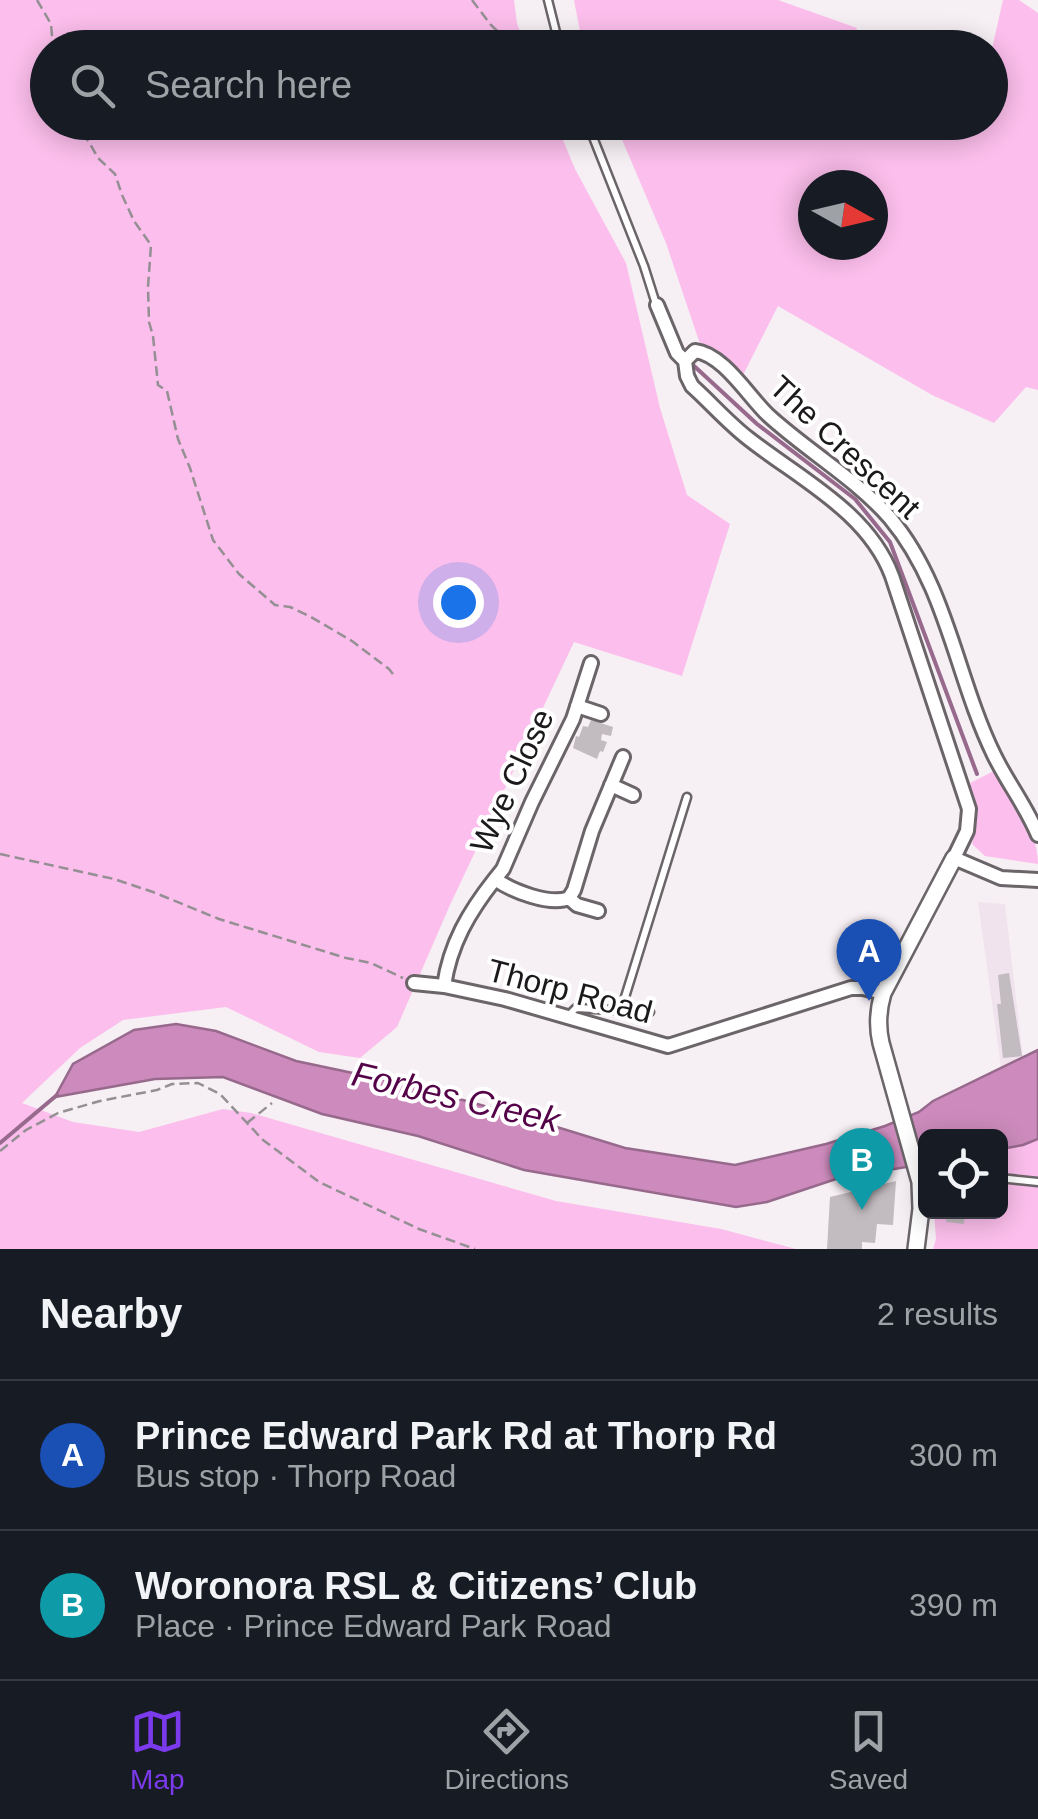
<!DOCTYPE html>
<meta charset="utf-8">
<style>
body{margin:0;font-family:Arial,sans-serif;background:#242831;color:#f1f3f6}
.controls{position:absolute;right:30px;bottom:30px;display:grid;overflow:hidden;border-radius:15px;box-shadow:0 5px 25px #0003}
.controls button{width:90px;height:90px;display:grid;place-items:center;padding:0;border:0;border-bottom:2px solid #363941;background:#171b24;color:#f1f3f6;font:50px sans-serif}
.compass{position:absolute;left:798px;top:170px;width:90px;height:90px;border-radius:50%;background:#171b24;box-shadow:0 5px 25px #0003;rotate:98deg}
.you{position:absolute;left:458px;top:602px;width:35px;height:35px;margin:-25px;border:8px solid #fff;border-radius:50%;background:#1a73e8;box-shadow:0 0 0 15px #1a73e833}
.badge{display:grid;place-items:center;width:65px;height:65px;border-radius:50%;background:#7c3aed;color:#fff;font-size:32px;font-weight:700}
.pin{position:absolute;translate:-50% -82px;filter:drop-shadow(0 2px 5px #0008)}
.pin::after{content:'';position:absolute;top:52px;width:35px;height:30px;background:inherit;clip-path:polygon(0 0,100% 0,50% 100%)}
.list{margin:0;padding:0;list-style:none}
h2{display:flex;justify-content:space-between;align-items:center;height:130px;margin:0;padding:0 40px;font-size:42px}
h2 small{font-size:32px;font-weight:400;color:#9ea1a6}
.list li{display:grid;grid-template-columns:65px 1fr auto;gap:30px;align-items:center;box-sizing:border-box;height:150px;padding:0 40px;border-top:2px solid #363941}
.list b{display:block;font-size:38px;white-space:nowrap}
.list p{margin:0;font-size:32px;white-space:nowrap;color:#9ea1a6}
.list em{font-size:32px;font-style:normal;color:#9ea1a6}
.icon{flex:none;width:55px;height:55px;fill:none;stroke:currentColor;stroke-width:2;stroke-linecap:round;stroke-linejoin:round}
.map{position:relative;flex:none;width:1038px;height:1249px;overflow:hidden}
.search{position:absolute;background:#171b24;box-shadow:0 5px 25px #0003;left:30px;right:30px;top:30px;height:110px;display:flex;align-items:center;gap:25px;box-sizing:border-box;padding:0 35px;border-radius:55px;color:#9ea1a6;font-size:38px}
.sheet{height:430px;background:#171b24}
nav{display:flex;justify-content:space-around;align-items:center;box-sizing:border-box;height:140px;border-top:2px solid #363941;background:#171b24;font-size:28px;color:#9ea1a6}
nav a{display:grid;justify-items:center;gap:5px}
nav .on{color:#7c3aed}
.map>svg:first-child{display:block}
.built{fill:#f1e3ed}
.green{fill:#fcbeec;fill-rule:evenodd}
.water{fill:#cc8bbc;stroke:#97698c;stroke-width:2.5}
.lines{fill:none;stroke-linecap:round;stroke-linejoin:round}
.stream{stroke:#97698c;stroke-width:4}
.building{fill:#c2bbc0}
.service-casing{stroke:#6b6569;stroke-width:11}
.minor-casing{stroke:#6b6569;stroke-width:18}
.tertiary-casing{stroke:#6b6569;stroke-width:20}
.path{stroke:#948f93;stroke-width:2.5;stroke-dasharray:10 5;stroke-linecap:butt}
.service{stroke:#fff;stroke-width:6}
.minor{stroke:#fff;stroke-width:12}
.tertiary{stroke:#fff;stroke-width:15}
.labels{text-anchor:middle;stroke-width:8;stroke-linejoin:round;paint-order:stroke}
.street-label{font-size:32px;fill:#1b191b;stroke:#fff}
.water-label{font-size:35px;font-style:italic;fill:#540348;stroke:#fff}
</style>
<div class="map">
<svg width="1038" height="1249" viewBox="0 0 1038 1249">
<rect width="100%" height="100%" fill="#f6eff4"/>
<path class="built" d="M978,902L1005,904L1023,1057L1001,1068Z"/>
<path class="green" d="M0,0H514L517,24L527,47L48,48V122L556,123L575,169L626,263L660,408L687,495L730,524L682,676L574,642L450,905L397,1027L360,1058L319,1052L226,1007L123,1020L80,1048L22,1103L73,1122L139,1132L223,1109L251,1113L556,1201L721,1229L796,1249H0Z
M574,0H778L857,28L851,47H583Z
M1003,0H1019L1038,13V390L1026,387L994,423L932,395L778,306L742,377L715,350L700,344L666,243L615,123L921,122L965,138L970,123L990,122L991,53ZM813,185H873V245H813Z
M996,770C1012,798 1038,831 1038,864L985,856L972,844L977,820L968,784Z
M1038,1139V1249H933L936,1239L934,1212H1000L1001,1149L1023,1145Z"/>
<path class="water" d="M176,1024L216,1031L296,1061L405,1084L521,1116L625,1148L735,1165L826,1144L885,1126L919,1112L933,1101L1038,1050V1139L1023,1145L1001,1149L1000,1136H926L925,1164L839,1178L767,1202L736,1207L524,1170L418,1136L322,1114L223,1077L155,1079L55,1097L73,1064L134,1030Z"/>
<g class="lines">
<path class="stream" d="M693,365L757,424L855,499L890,542L977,774
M0,1143L57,1095"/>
</g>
<path class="building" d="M591,720L613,727L611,736L602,734L601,740L607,742L603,752L600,751L597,759L573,748L576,736L579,737L583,726L588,727Z
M1009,973L1022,1056L1003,1058L997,1004H1001L998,975Z
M896,1181L893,1225L877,1224L875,1243L862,1242V1249H827L830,1197Z
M947,1212H965L964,1224L946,1222Z"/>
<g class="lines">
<g class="service-casing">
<path id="service" d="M548,0L560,48
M587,122L644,266L656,304
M621,1010L687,797
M568,1016L576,1008L650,1012
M1000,1178L1038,1182"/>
</g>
<g class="minor-casing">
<path id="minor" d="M657,305L677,353L685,361L687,376L692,386C711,403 728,423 749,439C800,479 868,512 892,576L969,809L967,831L954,858L1001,878L1038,880
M685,361L695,351C723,354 748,396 768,415C807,451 855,478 890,518C947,586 956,677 994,755C1007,782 1026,806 1038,835
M577,706L601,714
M611,785L633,795
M495,879L503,869L532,802L573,719L591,663
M569,898L577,905L598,911
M414,983L444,986L505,999L668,1046L851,988H863L883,993
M444,986C450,944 469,912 495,879C512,891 550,906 569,898L574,890L592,831L623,757"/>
</g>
<g class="tertiary-casing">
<path id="tertiary" d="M916,1249L921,1209L920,1182L881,1043C877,1026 878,1010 883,993L954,858"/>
</g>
<path class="path" d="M37,0L51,24L53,48
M472,0L491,25L515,48
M72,122L89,142L98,158L115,174L122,195L134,221L151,245L148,287L149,322L153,336L158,385L167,391L178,439L190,468L213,540L239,574L275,605L290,607L311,617L352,641L389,669L393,674
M0,854L114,879L153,892L219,919L346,958L371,963L403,978
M247,1123L272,1103
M0,1151L26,1130L58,1113L100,1101L157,1090L172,1084L198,1083L220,1094L263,1140L319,1182L419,1229L475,1249"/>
<use href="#service" class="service"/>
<use href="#minor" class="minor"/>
<use href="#tertiary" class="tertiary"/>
</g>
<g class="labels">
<g class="street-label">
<text transform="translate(845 447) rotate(43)" y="11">The Crescent</text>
<text transform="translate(512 781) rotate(-65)" y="11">Wye Close</text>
<text transform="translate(570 991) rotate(15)" y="11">Thorp Road</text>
</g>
<g class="water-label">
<text transform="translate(456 1097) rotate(13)" y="12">Forbes Creek</text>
</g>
</g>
</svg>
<div class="controls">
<button><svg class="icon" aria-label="locate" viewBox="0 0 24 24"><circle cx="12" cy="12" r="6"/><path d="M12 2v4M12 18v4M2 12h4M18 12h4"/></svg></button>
</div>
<svg class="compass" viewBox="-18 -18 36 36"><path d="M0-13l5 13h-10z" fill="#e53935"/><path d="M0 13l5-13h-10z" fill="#9ea1a6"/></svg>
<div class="you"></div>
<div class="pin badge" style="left:869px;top:1001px;background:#1a4fb4">A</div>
<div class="pin badge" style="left:862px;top:1210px;background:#0f9aa8">B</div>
<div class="search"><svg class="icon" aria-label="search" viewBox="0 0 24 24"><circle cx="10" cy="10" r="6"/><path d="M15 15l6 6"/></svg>Search here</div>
</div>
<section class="sheet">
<h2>Nearby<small>2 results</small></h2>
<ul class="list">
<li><span class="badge" style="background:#1a4fb4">A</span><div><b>Prince Edward Park Rd at Thorp Rd</b><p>Bus stop · Thorp Road</p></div><em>300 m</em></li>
<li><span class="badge" style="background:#0f9aa8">B</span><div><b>Woronora RSL &amp; Citizens’ Club</b><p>Place · Prince Edward Park Road</p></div><em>390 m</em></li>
</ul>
</section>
<nav>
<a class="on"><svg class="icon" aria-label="map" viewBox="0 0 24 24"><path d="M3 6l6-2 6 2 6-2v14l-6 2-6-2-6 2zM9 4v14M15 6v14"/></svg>Map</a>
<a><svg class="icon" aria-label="directions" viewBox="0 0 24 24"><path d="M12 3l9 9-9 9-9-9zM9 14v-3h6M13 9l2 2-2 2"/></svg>Directions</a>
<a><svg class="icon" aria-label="saved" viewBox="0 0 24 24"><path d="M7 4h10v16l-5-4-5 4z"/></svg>Saved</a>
</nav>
